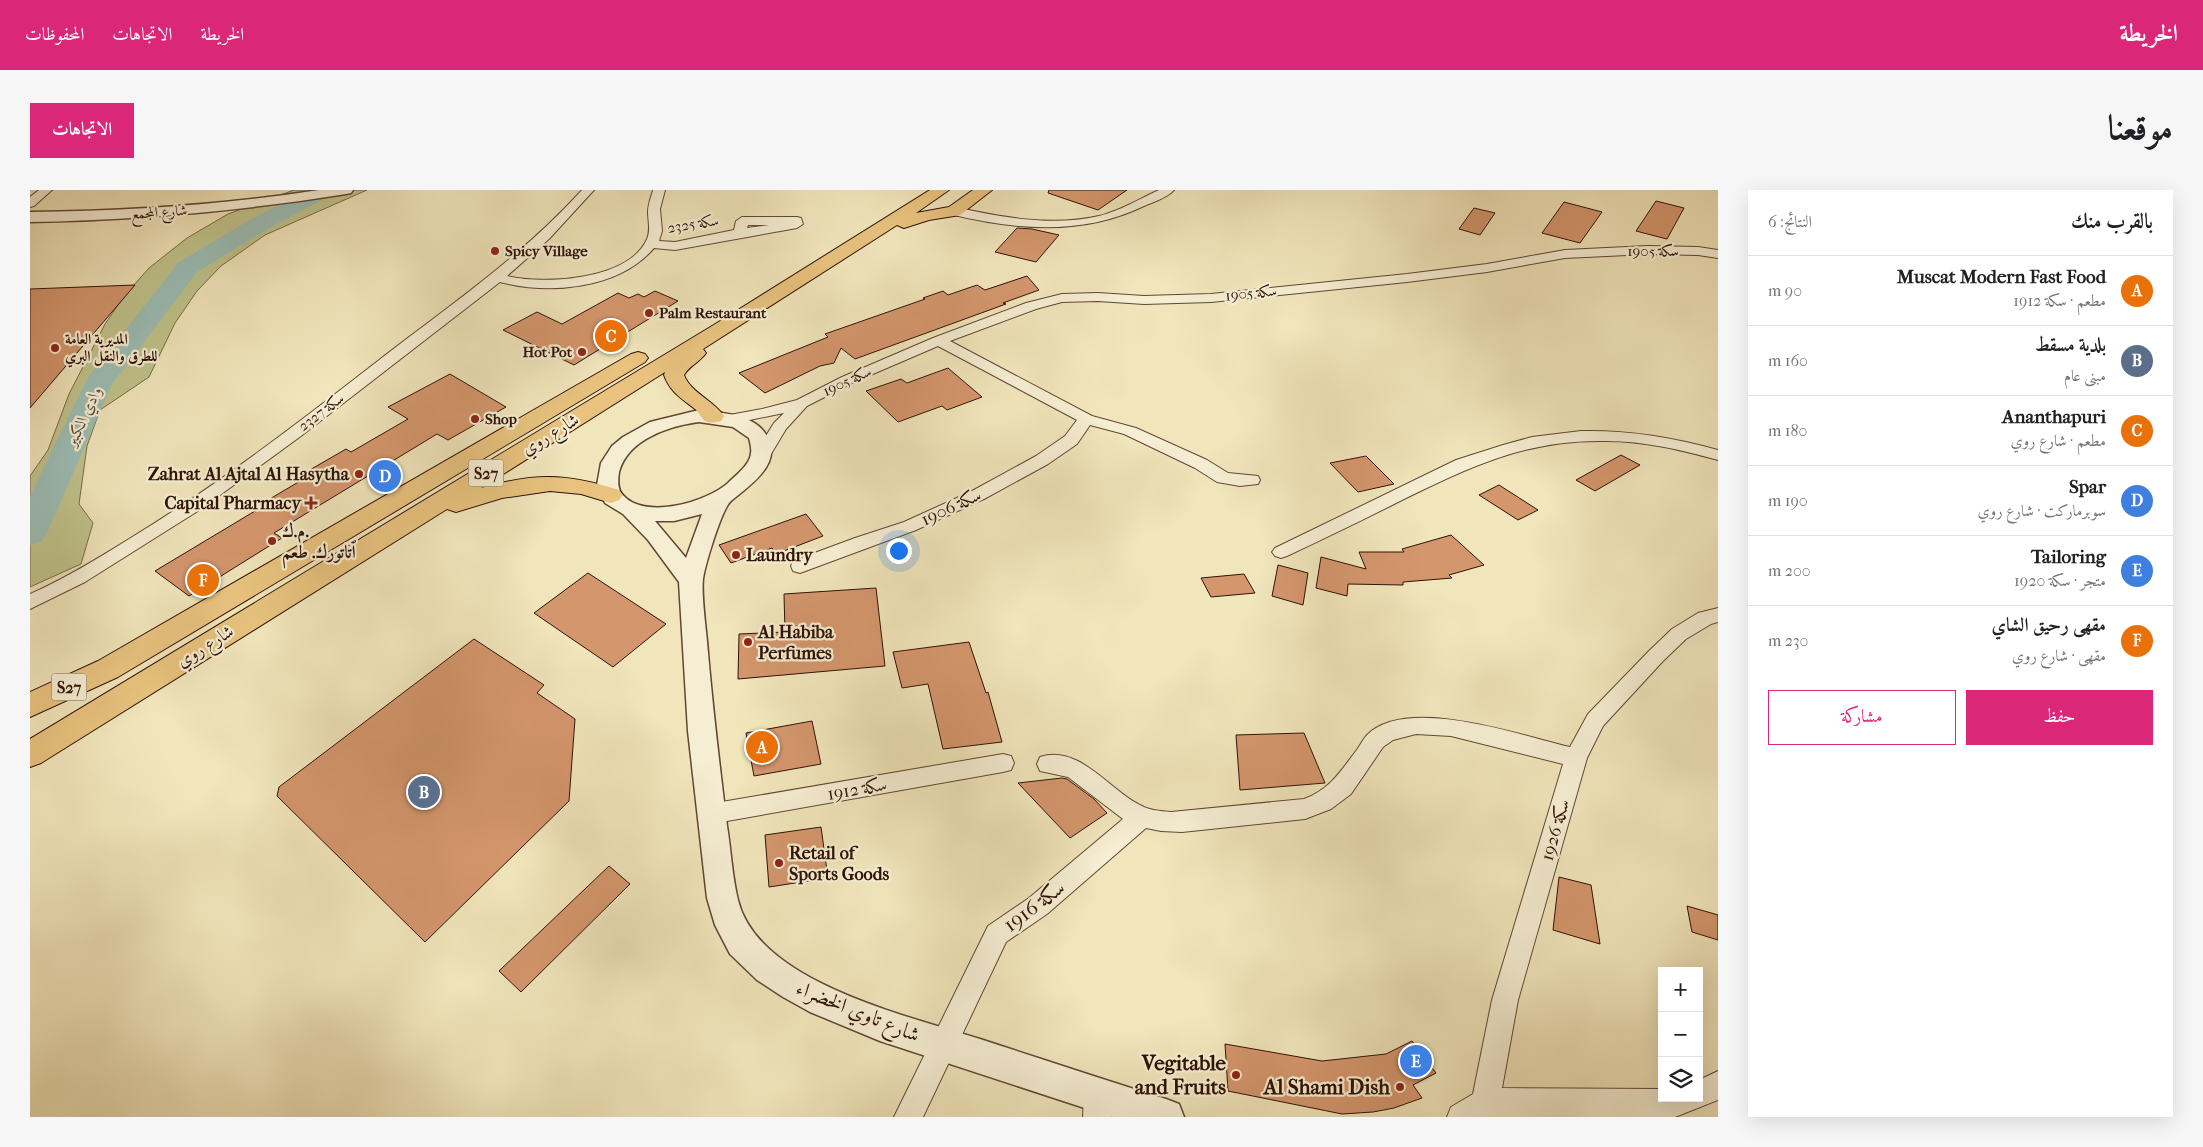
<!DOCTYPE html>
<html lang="ar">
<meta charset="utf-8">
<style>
body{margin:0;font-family:"IM FELL French Canon",Amiri,serif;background:#f6f6f6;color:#202124;direction:rtl}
.controls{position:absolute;right:15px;bottom:15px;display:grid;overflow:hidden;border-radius:0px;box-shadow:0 5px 20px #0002}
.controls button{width:45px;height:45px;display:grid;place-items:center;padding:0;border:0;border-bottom:1px solid #e0e0e0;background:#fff;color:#202124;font:25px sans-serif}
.you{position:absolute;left:868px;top:360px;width:18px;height:18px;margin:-12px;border:4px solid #fff;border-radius:50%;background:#1a73e8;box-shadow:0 0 0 8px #1a73e833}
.badge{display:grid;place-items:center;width:32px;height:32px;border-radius:50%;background:#db2777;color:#fff;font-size:16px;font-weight:700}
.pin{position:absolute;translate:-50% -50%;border:2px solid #fff;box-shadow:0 1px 5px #0006}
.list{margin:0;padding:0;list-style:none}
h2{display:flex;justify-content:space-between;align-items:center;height:65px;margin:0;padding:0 20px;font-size:21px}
h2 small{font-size:16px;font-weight:400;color:#757577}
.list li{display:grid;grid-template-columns:32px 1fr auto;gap:15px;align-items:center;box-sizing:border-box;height:70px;padding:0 20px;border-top:1px solid #e0e0e0}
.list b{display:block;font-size:19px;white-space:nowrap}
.list p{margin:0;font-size:16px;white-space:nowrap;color:#757577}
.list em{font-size:16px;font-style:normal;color:#757577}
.actions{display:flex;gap:10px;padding:15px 20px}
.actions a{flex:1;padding:11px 0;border:1px solid #db2777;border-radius:0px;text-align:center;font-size:18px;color:#db2777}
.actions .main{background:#db2777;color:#fff}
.icon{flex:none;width:28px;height:28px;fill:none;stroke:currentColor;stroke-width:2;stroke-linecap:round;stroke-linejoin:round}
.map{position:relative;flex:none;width:1688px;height:927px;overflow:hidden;direction:ltr;border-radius:0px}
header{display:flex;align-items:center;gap:30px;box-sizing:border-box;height:70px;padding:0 25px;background:#db2777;color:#fff}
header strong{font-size:24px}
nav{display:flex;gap:28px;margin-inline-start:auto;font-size:18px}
.intro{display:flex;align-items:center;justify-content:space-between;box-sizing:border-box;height:120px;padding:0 30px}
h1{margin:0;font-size:35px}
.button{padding:12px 22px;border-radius:0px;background:#db2777;color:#fff;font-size:18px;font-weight:700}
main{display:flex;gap:30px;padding:0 30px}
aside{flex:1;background:#fff;border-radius:0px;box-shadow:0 5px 20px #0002}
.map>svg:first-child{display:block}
.green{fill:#c0c38c;stroke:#786a48}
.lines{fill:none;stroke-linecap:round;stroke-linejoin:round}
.river{fill:#9cbeb6;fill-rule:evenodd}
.building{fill:#d4966d;stroke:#2f1205}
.minor-casing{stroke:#604732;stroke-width:2}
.tertiary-casing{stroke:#604732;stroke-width:3}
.primary-casing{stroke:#2f1205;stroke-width:2}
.minor{fill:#f6eed3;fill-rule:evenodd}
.tertiary{fill:#f6eed3;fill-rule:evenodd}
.primary{fill:#e8c27e;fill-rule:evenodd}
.poi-dot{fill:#8f2418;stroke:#f6eed3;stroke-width:2}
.labels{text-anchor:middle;stroke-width:4.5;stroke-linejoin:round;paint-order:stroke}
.far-street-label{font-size:15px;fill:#2f1205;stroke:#f6eed3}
.far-poi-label{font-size:15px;font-weight:bold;fill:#2f1205;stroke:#f6eed3;text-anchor:start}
.far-water-label{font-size:16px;font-style:italic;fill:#554e43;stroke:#f6eed3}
.shield{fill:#f6eed3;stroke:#6b5443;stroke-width:1}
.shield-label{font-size:16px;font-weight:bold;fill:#2f1205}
.street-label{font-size:18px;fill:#2f1205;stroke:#f6eed3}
.poi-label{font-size:18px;font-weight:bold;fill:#2f1205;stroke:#f6eed3;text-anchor:start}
.near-street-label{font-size:21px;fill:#2f1205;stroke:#f6eed3}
.near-poi-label{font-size:21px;font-weight:bold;fill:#2f1205;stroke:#f6eed3;text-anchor:end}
</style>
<header>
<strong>الخريطة</strong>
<nav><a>الخريطة</a><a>الاتجاهات</a><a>المحفوظات</a></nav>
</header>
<div class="intro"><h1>موقعنا</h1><a class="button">الاتجاهات</a></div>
<main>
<aside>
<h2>بالقرب منك<small>النتائج: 6</small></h2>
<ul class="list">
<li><span class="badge" style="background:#e8710a">A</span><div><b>Muscat Modern Fast Food</b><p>مطعم · سكة 1912</p></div><em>90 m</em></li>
<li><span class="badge" style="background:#5c6f8a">B</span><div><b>بلدية مسقط</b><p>مبنى عام</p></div><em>160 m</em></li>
<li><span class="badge" style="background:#e8710a">C</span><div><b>Ananthapuri</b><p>مطعم · شارع روي</p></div><em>180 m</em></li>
<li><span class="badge" style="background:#3f7fe0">D</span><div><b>Spar</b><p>سوبرماركت · شارع روي</p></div><em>190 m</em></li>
<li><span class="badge" style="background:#3f7fe0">E</span><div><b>Tailoring</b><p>متجر · سكة 1920</p></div><em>200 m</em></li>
<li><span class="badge" style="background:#e8710a">F</span><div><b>مقهى رحيق الشاي</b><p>مقهى · شارع روي</p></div><em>230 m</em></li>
</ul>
<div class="actions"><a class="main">حفظ</a><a>مشاركة</a></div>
</aside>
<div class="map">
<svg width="1688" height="927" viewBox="0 0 1688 927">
<rect width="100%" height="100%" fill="#f1e5bb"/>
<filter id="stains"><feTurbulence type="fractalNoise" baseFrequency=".004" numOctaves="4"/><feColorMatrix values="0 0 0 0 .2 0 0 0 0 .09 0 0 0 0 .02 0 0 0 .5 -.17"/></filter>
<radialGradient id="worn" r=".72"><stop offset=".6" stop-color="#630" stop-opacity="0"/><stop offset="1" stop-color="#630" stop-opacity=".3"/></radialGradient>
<path class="green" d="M264,0H337L235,45L191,76L167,101L145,133L119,187L70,220L57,256L49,314L63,333L51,374L0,397V286L18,260L39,204L75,134L95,105L119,78L157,48L198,24Z"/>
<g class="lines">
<path class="river" d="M276,0H304L301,5L234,41L167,82L82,194L17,343L12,351L0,355V306L58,187L149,72L218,31Z"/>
</g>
<path class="building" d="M1019,0H1097L1068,20L1018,3Z
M1626,11L1654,18L1637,49L1606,41Z
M1534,12L1572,22L1550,53L1512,43Z
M1444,18L1465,23L1450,45L1429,39Z
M987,38L1002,39L1029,45L1006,72L965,62Z
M997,86L1009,100L973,113L976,114L825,169L811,158L804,173L790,176L735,203L709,183L798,147L795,144L895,109L893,108L913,101L918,105L947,95L955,100Z
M105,95L0,218V99Z
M625,101L648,111L544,175L473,140L507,122L532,134L588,103L599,108L608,104L614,107Z
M918,178L952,207L917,220L912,216L868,232L836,201L871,189L877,193Z
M420,184L476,217L418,250L407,244L244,343L252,348L159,406L125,381L240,312L238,310L282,284L278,281L316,259L321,262L378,229L358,217Z
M1591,265L1610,275L1565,301L1546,290Z
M1336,266L1364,294L1328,302L1300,273Z
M1469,295L1508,320L1488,330L1449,305Z
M776,324L793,346L746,364L742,358L701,373L689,355Z
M1421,345L1454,375L1419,385L1422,388L1373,392V395L1318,394L1317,406L1286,398L1291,367L1336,379L1329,362H1374L1372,359Z
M1248,375L1278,383L1273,415L1242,406Z
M558,383L636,434L583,477L504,423Z
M1214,384L1225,403L1181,407L1171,388Z
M846,398L855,476L708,489L709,444L755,442L754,404Z
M444,449L514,495L507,503L545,529L539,611L395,752L247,606L249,597Z
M939,452L956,503L958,502L972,552L913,559L898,494L872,498L863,462Z
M782,531L791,574L724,586L716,543Z
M1274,543L1295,593L1210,600L1206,545Z
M1032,588L1037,589L1064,609L1077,623L1040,648L988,593Z
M791,637L798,688L739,697L735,645Z
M579,676L600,694L491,802L469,781Z
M1529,687L1561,695L1570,754L1523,740Z
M1657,716L1688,725V750L1662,742Z
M1382,851L1406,883L1383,895L1392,908L1364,918L1343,922L1312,924L1198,901L1195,854L1292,871L1356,864Z"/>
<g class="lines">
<g class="minor-casing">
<path id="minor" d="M9,0H22L4,16L0,17V7Z
M552,0H564L519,49L477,86C515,95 599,90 617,49C621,40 618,31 618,22C618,15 621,7 623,0H635L630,19L632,41L629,51L645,52L704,40L706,31L712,27H767L771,28L773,34L767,38L645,60L624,58C589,99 520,105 470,92L271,246L171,319L55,392L0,419V404C34,389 67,369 99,349C188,295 271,231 353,167C422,114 493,65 552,0ZM718,35H739L717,38Z
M1129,0H1144C1137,8 1123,12 1114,16C1052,46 985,40 920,24L918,21L924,17C971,27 1021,37 1069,26C1090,21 1109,9 1129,0Z
M1618,56L1668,57L1688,60V68L1668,65L1618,64L1535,68L1457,82L1377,92L1181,112L1114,114L1068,111L1032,112L1006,119L920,151L1062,226L1106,238L1177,270L1198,283L1228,286L1230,290L1228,294L1210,296L1187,292L1165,278L1094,244L1060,235L1047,254L1018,274L954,309L886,340L770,383L763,381L761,376L763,371L825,348L874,332L942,301L1006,266L1035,246L1047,230L908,156L822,193L777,216L756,239L738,269H726L724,265L744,233L754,223L700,234L694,232L692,229L694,226L732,219L767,210L812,187L903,148L996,113L1032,104L1068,103L1114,106L1181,104L1377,84L1457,74L1535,60Z
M1551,241C1598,240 1642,247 1688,260V270C1651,260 1615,251 1576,251C1497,249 1439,277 1370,311C1333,330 1295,348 1257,366L1251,368L1245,366L1242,362L1245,358L1426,270L1473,255L1502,247Z
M1688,418V432L1681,434L1656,449L1633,471L1573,536L1557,568L1488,810L1472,898L1632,899V908H1669V890L1688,881V910L1645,927H1417L1421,917L1443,904L1462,810L1533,574L1421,546L1386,544L1363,550L1353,557L1321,604L1301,619L1275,629L1152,642L1131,641L1116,638L1017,724L976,752L893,927H864L958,736L999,708L1093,629L1038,587L1010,581L1007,574L1010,567C1048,554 1079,599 1108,614C1118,620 1129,621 1141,622L1274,609C1299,600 1311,581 1326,561C1330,556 1333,549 1337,545C1377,505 1492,546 1540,557L1558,524L1619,461L1642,439L1668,423Z
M973,564L981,566L984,573L981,580L973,582L680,634L672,631L669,624L672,617L680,614Z
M1068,891L1078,895L1082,905L1081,927H1053L1054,905L1058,895Z"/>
</g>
<g class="tertiary-casing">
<path id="tertiary" d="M289,0H323L321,3L316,4C211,21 106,30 0,32V22C97,21 193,15 289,0Z
M669,220C697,224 735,224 741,258C744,280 715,299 701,311C692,318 675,375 673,389C671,407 677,444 678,463C683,521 690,579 697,636C701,660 702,686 708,710C728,793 879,826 950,849C1012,869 1074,890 1136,909L1149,914L1154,927H1082L850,851L780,822L753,807L727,790L700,764L685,735L677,708L658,541L649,392L618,350L593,324L575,313L567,295L571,273L582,256L593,247L620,232ZM669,232L703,237L719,248C720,252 722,259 721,263C720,275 706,285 698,293C677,312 613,331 592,304C587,298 588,289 589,282C598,249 639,236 669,232ZM672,324L656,368L625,331H644Z"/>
</g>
<g class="primary-casing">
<path id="primary" d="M900,0H919L886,23L919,17L943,0H962L930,25L899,30L874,38L867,35L673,159L676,163C670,172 660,175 654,185C661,203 683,210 694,226L691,231C686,232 680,234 675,231C671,228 669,222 665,219C651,208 640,202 634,185L635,182L451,298C505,283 535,283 589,300L593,305L589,310L581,313L551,304L520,301L472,308L426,322L417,319L11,573L0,577V549L687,133Z
M608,162L615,164L618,168L615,172L88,487L0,527V502L68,471L601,164Z"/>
</g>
<use href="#minor" class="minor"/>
<use href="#tertiary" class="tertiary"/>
<use href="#primary" class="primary"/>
</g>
<g class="poi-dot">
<circle cx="465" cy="61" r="5"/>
<circle cx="619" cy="123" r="5"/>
<circle cx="25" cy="158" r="5"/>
<circle cx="552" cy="162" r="5"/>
<circle cx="445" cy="229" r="5"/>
<circle cx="329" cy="284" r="5"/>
<path d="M278.5 305.5h5v5h5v5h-5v5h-5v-5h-5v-5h5z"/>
<circle cx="242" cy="351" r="5"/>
<circle cx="706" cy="365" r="5"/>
<circle cx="718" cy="452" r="5"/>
<circle cx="749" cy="673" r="5"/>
<circle cx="1206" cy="885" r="5"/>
<circle cx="1370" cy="897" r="5"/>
</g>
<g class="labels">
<g class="far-street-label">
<text transform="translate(129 22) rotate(-4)" y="5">شارع المجمع</text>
<text transform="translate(663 34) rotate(-9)" y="5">سكة 2325</text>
<text x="1623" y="66">سكة 1905</text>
<text transform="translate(1221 103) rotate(-6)" y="5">سكة 1905</text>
<text transform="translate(817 191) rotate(-25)" y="5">سكة 1905</text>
<text transform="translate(291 222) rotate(-37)" y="5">سكة 2327</text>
</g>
<g class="far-poi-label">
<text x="475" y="66">Spicy Village</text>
<text x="629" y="128">Palm Restaurant</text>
<text x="35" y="154">المديرية العامة<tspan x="35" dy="17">للطرق والنقل البري</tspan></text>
<text x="542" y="167" text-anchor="end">Hot Pot</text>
<text x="455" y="234">Shop</text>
</g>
<g class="far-water-label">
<text transform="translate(53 226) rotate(-65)" y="6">وادي الكبير</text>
</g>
<g class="shield">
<rect x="438.5" y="269.5" width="35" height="27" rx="4"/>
<rect x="21.5" y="483.5" width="35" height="27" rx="4"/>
</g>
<g class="shield-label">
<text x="456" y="289">S27</text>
<text x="39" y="503">S27</text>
</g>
<g class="street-label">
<text transform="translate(520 244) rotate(-31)" y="6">شارع روي</text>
<text transform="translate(921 317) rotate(-25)" y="6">سكة 1906</text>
<text transform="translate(175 456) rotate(-32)" y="6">شارع روي</text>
<text transform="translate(827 599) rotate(-10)" y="6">سكة 1912</text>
<text transform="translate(1525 640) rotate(-74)" y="6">سكة 1926</text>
</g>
<g class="poi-label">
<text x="319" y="290" text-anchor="end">Zahrat Al Ajtal Al Hasytha</text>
<text x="271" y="319" text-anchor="end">Capital Pharmacy</text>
<text x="252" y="347">م.ك.<tspan x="252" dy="21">ٱتاتورك. طعم</tspan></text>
<text x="716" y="371">Laundry</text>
<text x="728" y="448">Al Habiba<tspan x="728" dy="21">Perfumes</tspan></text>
<text x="759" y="669">Retail of<tspan x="759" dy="21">Sports Goods</tspan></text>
</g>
<g class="near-street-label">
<text transform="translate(1004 716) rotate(-37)" y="7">سكة 1916</text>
<text transform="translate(828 821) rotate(22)" y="7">شارع تاوي الخضراء</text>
</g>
<g class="near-poi-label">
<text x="1196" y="880">Vegitable<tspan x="1196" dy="24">and Fruits</tspan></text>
<text x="1360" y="904">Al Shami Dish</text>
</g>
</g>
<rect width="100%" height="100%" filter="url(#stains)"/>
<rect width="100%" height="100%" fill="url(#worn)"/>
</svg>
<div class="controls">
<button>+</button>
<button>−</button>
<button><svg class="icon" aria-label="layers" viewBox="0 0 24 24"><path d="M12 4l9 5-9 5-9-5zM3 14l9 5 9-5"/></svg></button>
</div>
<div class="you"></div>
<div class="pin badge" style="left:732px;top:557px;background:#e8710a">A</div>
<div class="pin badge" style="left:394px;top:602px;background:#5c6f8a">B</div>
<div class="pin badge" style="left:581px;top:146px;background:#e8710a">C</div>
<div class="pin badge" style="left:355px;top:286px;background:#3f7fe0">D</div>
<div class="pin badge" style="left:1386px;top:871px;background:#3f7fe0">E</div>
<div class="pin badge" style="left:173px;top:390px;background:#e8710a">F</div>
</div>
</main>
